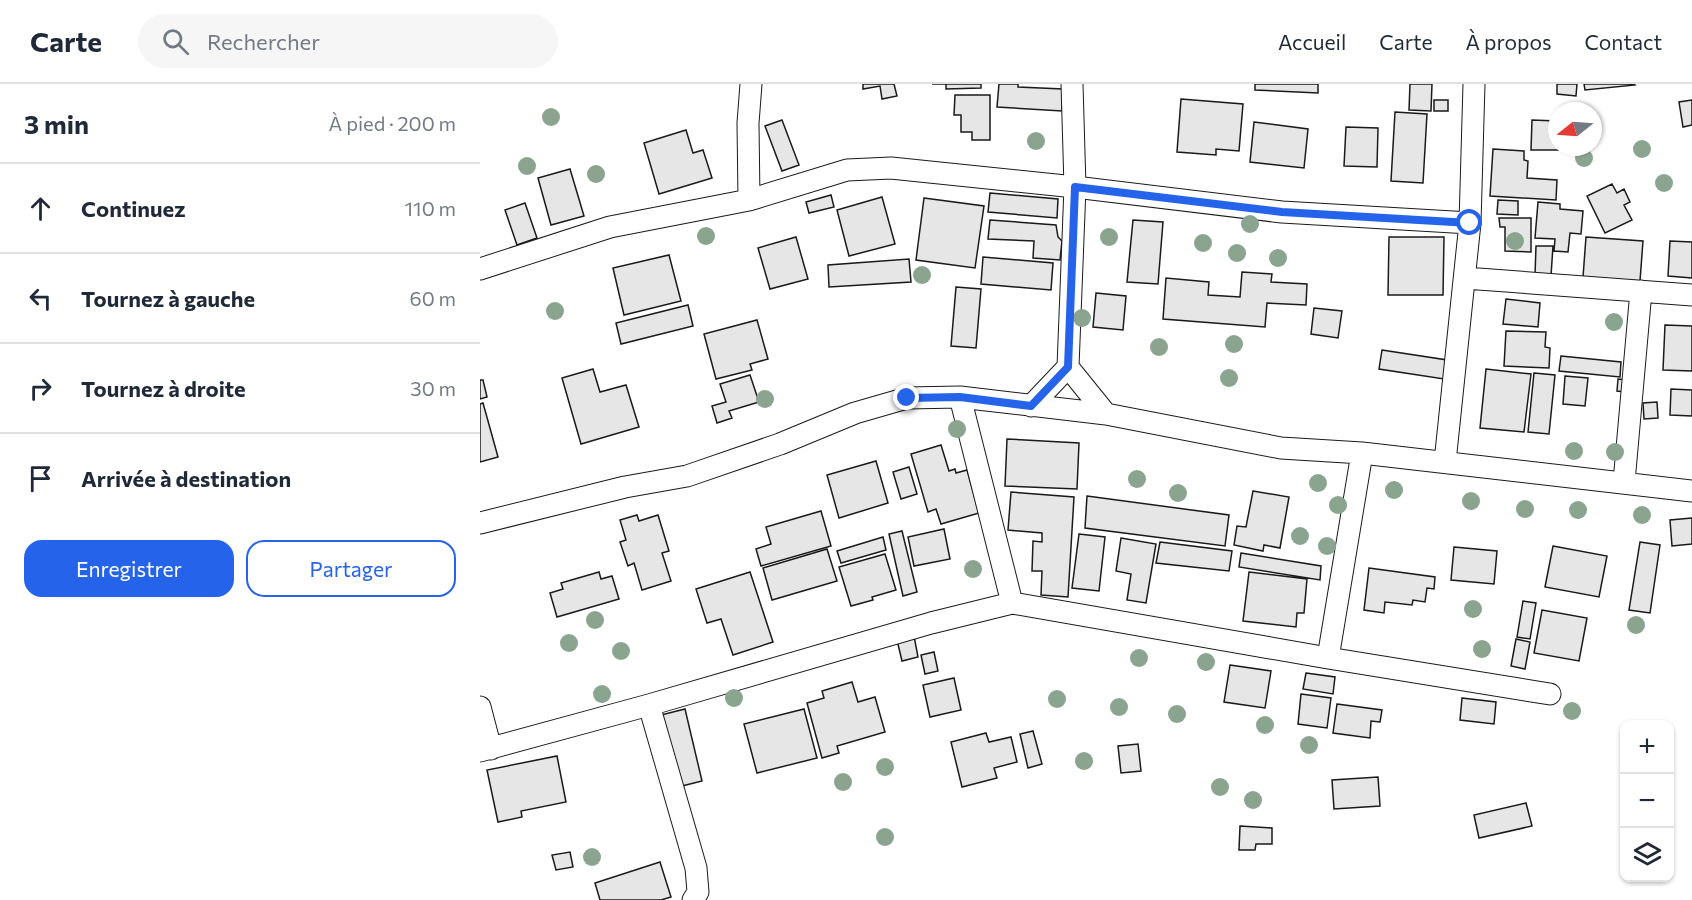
<!DOCTYPE html>
<html lang="fr">
<meta charset="utf-8">
<style>
body{margin:0;font-family:Commissioner,sans-serif;background:#f6f6f7;color:#1f2937}
.controls{position:absolute;right:18px;bottom:18px;display:grid;overflow:hidden;border-radius:12px;box-shadow:0 2px 4px #0004}
.controls button{width:54px;height:54px;display:grid;place-items:center;padding:0;border:0;border-bottom:2px solid #e0e1e3;background:#fff;color:#1f2937;font:30px sans-serif}
.compass{position:absolute;left:1068px;top:18px;width:54px;height:54px;border-radius:50%;background:#fff;box-shadow:0 2px 4px #0004;rotate:253deg}
.stop{position:absolute;width:18px;height:18px;margin:-14px;border:4px solid #2563eb;border-radius:50%;background:#fff}
.stop.end{background:#2563eb;border-color:#fff;box-shadow:0 2px 6px #0008}
.list{margin:0;padding:0;list-style:none}
h2{display:flex;justify-content:space-between;align-items:center;height:78px;margin:0;padding:0 24px;font-size:26px}
h2 small{font-size:20px;font-weight:400;color:#747a83}
.list li{display:grid;grid-template-columns:39px 1fr auto;gap:18px;align-items:center;box-sizing:border-box;height:90px;padding:0 24px;border-top:2px solid #e0e1e3}
.list b{display:block;font-size:22px;white-space:nowrap}
.list em{font-size:20px;font-style:normal;color:#747a83}
.actions{display:flex;gap:12px;padding:18px 24px}
.actions a{flex:1;padding:14px 0;border:2px solid #2563eb;border-radius:18px;text-align:center;font-size:21px;color:#2563eb}
.actions .main{background:#2563eb;color:#fff}
.icon{flex:none;width:33px;height:33px;fill:none;stroke:currentColor;stroke-width:2;stroke-linecap:round;stroke-linejoin:round}
.map{position:relative;flex:none;width:1212px;height:816px;overflow:hidden}
header{display:flex;align-items:center;gap:36px;box-sizing:border-box;height:84px;padding:0 30px;background:#fff;border-bottom:2px solid #e0e1e3}
header strong{font-size:28px}
nav{display:flex;gap:33px;margin-inline-start:auto;font-size:21px}
.search{width:420px;height:54px;background:#f6f6f7;display:flex;align-items:center;gap:15px;box-sizing:border-box;padding:0 21px;border-radius:33px;color:#747a83;font-size:22px}
main{display:flex}
aside{flex:1;background:#fff}
.map>svg:first-child{display:block}
.building{fill:#e6e6e6;stroke:#1a1a1a;stroke-width:1.5}
.lines{fill:none;stroke-linecap:round;stroke-linejoin:round}
.street-casing{stroke:#1a1a1a;stroke-width:23}
.street{stroke:#fff;stroke-width:21}
.tree{fill:#8aa48f}
.route{stroke:#2563eb;stroke-width:8}
</style>
<header>
<strong>Carte</strong>
<div class="search"><svg class="icon" aria-label="search" viewBox="0 0 24 24"><circle cx="10" cy="10" r="6"/><path d="M15 15l6 6"/></svg>Rechercher</div>
<nav><a>Accueil</a><a>Carte</a><a>À propos</a><a>Contact</a></nav>
</header>
<main>
<aside>
<h2>3 min<small>À pied · 200 m</small></h2>
<ul class="list">
<li><svg class="icon" aria-label="ahead" viewBox="0 0 24 24"><path d="M12 20V5M6 11l6-6 6 6"/></svg><div><b>Continuez</b></div><em>110 m</em></li>
<li><svg class="icon" aria-label="left" viewBox="0 0 24 24"><path d="M17 20v-9H6M10 6l-5 5 5 5"/></svg><div><b>Tournez à gauche</b></div><em>60 m</em></li>
<li><svg class="icon" aria-label="right" viewBox="0 0 24 24"><path d="M7 20v-9h11M14 6l5 5-5 5"/></svg><div><b>Tournez à droite</b></div><em>30 m</em></li>
<li><svg class="icon" aria-label="arrive" viewBox="0 0 24 24"><path d="M6 21V4h12l-3 4 3 4H6"/></svg><div><b>Arrivée à destination</b></div></li>
</ul>
<div class="actions"><a class="main">Enregistrer</a><a>Partager</a></div>
</aside>
<div class="map">
<svg width="1212" height="816" viewBox="0 0 1212 816">
<rect width="100%" height="100%" fill="#fff"/>
<path class="building" d="M383,0H414L417,12L402,15L400,2L383,5Z
M452,0H501V4L466,5V0Z
M519,0H538V3L583,5L582,27L517,23Z
M775,0H838V9L775,6Z
M930,0H952L951,27L929,26Z
M1077,0H1097L1096,12L1077,10Z
M1104,0H1154L1155,1L1105,6Z
M475,11H510V56H492V48H481V31H474Z
M701,15L763,20L759,67L736,65V71L697,68Z
M954,16H968V27H954Z
M1212,16V41L1203,43L1199,18Z
M915,28L947,30L943,99L911,97Z
M302,36L319,81L302,87L285,42Z
M1052,36L1077,37V63H1094V66H1051Z
M774,38L828,45L824,84L770,78Z
M866,43L898,44L897,83L864,82Z
M206,46L213,69L223,66L232,94L179,110L164,59Z
M1013,65L1044,67V76L1048,77L1047,94L1077,96L1076,116L1010,112Z
M90,85L104,132L71,141L58,94Z
M1132,100L1137,109L1144,105L1150,118L1144,121L1152,136L1125,149L1107,112Z
M510,109L578,115L577,134L508,128Z
M351,111L354,123L329,129L326,118Z
M402,113L415,160L369,172L357,126Z
M444,114L504,122L495,184L436,176Z
M1018,116L1038,117V131L1017,130Z
M1058,118L1080,120V125L1103,127L1101,150L1090,149L1088,168L1074,167L1075,155L1055,154Z
M45,119L57,154L37,161L25,126Z
M1019,134H1051V168L1025,167V143H1020Z
M510,136L576,141L578,153L582,157L580,176L553,174L554,157L508,155Z
M653,136L683,138L678,200L647,198Z
M316,153L328,195L290,205L278,164Z
M909,153H964L963,211H908Z
M1106,153L1163,157L1160,197L1103,193Z
M1190,157L1212,158V194L1188,192Z
M1056,162H1073L1071,192L1055,191Z
M189,171L201,217L144,231L133,184Z
M503,173L573,179L571,206L501,200Z
M429,175L431,198L349,203L348,181Z
M762,188L792,190L791,198L827,200L826,221L787,219L785,243L683,235L686,194L729,198L728,211L760,213Z
M476,203L501,205L496,264L471,262Z
M616,209L646,212L643,246L613,243Z
M1026,215L1060,219L1058,243L1023,240Z
M208,221L213,242L141,260L136,239Z
M834,224L862,227L858,254L831,250Z
M277,236L288,275L270,280L272,286L236,295L224,250Z
M1185,241L1212,242V287L1183,286Z
M1026,247L1066,248L1065,263L1070,264L1069,284L1024,282Z
M902,266L967,276L964,295L899,285Z
M1081,272L1141,278L1140,293L1079,287Z
M113,285L120,308L146,301L159,343L101,360L82,294Z
M1006,285L1051,290L1044,348L1000,344Z
M1054,289L1075,291L1069,350L1048,348Z
M270,291L279,318L249,327L252,334L237,339L232,322L246,318L240,300Z
M1085,292L1108,294L1105,322L1083,320Z
M1138,295L1146,296L1145,308L1137,307Z
M0,296H3L7,313L0,315Z
M1191,305L1212,306V332L1190,331Z
M1177,318L1178,334L1164,335L1163,319Z
M3,319L18,373L0,378V320Z
M527,355L599,359L597,405L525,402Z
M461,361L469,387L475,385L476,389L487,386L499,429L461,440L456,425L448,428L431,370Z
M396,377L408,419L359,434L347,391Z
M429,383L437,410L421,415L413,388Z
M773,407L809,413L800,464L784,461L783,467L754,461L757,442L766,443Z
M531,408L594,413L588,513L561,511L562,487H552L553,457L562,458V449L528,446Z
M607,412L749,431L745,462L605,444Z
M341,427L351,462L281,482L276,465L291,460L286,443Z
M157,431L159,437L178,431L189,467L182,469L191,497L162,506L154,479L148,482L140,458L146,456L140,436Z
M1212,434V460L1192,462L1190,436Z
M464,445L470,475L434,482L428,453Z
M422,447L437,508L423,512L409,450Z
M599,450L625,453L619,507L592,504Z
M403,453L406,466L361,479L357,467Z
M641,454L676,460L666,519L647,516L651,490L636,487Z
M680,458L752,467L749,487L676,479Z
M1160,458L1180,461L1170,529L1149,526Z
M1073,462L1127,472L1119,513L1065,503Z
M974,463L1017,467L1014,500L971,496Z
M347,465L357,497L292,516L283,484Z
M761,469L841,482L840,496L759,483Z
M405,470L416,506L392,513L393,516L371,522L359,483Z
M889,484L955,493L954,505L947,504L945,518L933,516L932,521L905,518L904,529L884,526Z
M119,488L121,495L132,492L139,515L77,533L70,509L83,505L81,499Z
M270,488L293,558L253,571L241,535L227,539L216,505Z
M769,488L827,495L824,529H817L816,543L763,537Z
M1043,517L1056,519L1050,555L1037,553Z
M1062,526L1107,534L1099,577L1054,569Z
M434,552L438,573L422,577L417,556Z
M1036,555L1050,558L1045,585L1031,582Z
M454,568L458,587L445,590L441,571Z
M750,581L791,587L785,624L744,618Z
M826,589L855,593L853,610L823,605Z
M474,594L481,626L450,633L443,601Z
M372,598L378,618L395,613L405,648L357,662L359,669L342,674L327,619L344,614L342,607Z
M821,610L851,614L847,644L818,640Z
M982,614L1016,618L1014,640L980,636Z
M857,620L902,626L900,638L891,637L890,654L853,649Z
M205,625L222,697L198,703L181,631Z
M324,625L337,674L277,689L264,640Z
M553,647L562,680L548,684L540,650Z
M506,649L509,658L531,653L537,678L514,684L517,694L482,703L471,658Z
M658,660L661,687L641,689L638,662Z
M77,672L86,718L41,727L42,733L18,738L7,686Z
M898,693L900,722L854,725L852,696Z
M1046,719L1052,742L999,754L994,731Z
M760,742L792,744V760H776L775,766H759Z
M90,768L93,783L76,786L72,771Z
M180,778L191,813L181,816H120L115,799Z"/>
<g class="lines">
<g class="street-casing">
<path id="street" d="M592,0L595,103L588,283L626,330
M269,116L268,39L271,0
M0,185L130,143L269,116L367,86L411,84L595,103L802,128L990,139
M985,194L1212,211
M480,313L532,519
M551,322L588,283
M965,378L990,139L994,0
M1144,398L1161,207
M0,439L145,403L207,392L300,360L375,329L427,314L480,313L626,330L801,364L882,369L1212,407
M848,574L882,369
M169,621L216,784L218,808L213,816
M0,623L11,665
M0,667L169,621L451,539L532,519L848,574L1070,610"/>
</g>
<use href="#street" class="street"/>
</g>
<g class="tree">
<circle cx="71" cy="33" r="9"/>
<circle cx="556" cy="57" r="9"/>
<circle cx="1162" cy="65" r="9"/>
<circle cx="1104" cy="74" r="9"/>
<circle cx="47" cy="82" r="9"/>
<circle cx="116" cy="90" r="9"/>
<circle cx="1184" cy="99" r="9"/>
<circle cx="770" cy="140" r="9"/>
<circle cx="226" cy="152" r="9"/>
<circle cx="629" cy="153" r="9"/>
<circle cx="1035" cy="157" r="9"/>
<circle cx="723" cy="159" r="9"/>
<circle cx="757" cy="169" r="9"/>
<circle cx="798" cy="174" r="9"/>
<circle cx="442" cy="191" r="9"/>
<circle cx="75" cy="227" r="9"/>
<circle cx="602" cy="234" r="9"/>
<circle cx="1134" cy="238" r="9"/>
<circle cx="754" cy="260" r="9"/>
<circle cx="679" cy="263" r="9"/>
<circle cx="749" cy="294" r="9"/>
<circle cx="285" cy="315" r="9"/>
<circle cx="477" cy="345" r="9"/>
<circle cx="1094" cy="367" r="9"/>
<circle cx="1135" cy="368" r="9"/>
<circle cx="657" cy="395" r="9"/>
<circle cx="838" cy="399" r="9"/>
<circle cx="914" cy="406" r="9"/>
<circle cx="698" cy="409" r="9"/>
<circle cx="991" cy="417" r="9"/>
<circle cx="858" cy="421" r="9"/>
<circle cx="1045" cy="425" r="9"/>
<circle cx="1098" cy="426" r="9"/>
<circle cx="1162" cy="431" r="9"/>
<circle cx="820" cy="452" r="9"/>
<circle cx="847" cy="462" r="9"/>
<circle cx="493" cy="485" r="9"/>
<circle cx="993" cy="525" r="9"/>
<circle cx="115" cy="536" r="9"/>
<circle cx="1156" cy="541" r="9"/>
<circle cx="89" cy="559" r="9"/>
<circle cx="1002" cy="565" r="9"/>
<circle cx="141" cy="567" r="9"/>
<circle cx="659" cy="574" r="9"/>
<circle cx="726" cy="578" r="9"/>
<circle cx="122" cy="610" r="9"/>
<circle cx="254" cy="614" r="9"/>
<circle cx="577" cy="615" r="9"/>
<circle cx="639" cy="623" r="9"/>
<circle cx="1092" cy="627" r="9"/>
<circle cx="697" cy="630" r="9"/>
<circle cx="785" cy="641" r="9"/>
<circle cx="829" cy="661" r="9"/>
<circle cx="604" cy="677" r="9"/>
<circle cx="405" cy="683" r="9"/>
<circle cx="363" cy="698" r="9"/>
<circle cx="740" cy="703" r="9"/>
<circle cx="773" cy="716" r="9"/>
<circle cx="405" cy="753" r="9"/>
<circle cx="112" cy="773" r="9"/>
</g>
<g class="lines">
<path class="route" d="M427,314L480,313L551,322L588,283L595,103L802,128L990,139"/>
</g>
</svg>
<div class="controls">
<button>+</button>
<button>−</button>
<button><svg class="icon" aria-label="layers" viewBox="0 0 24 24"><path d="M12 4l9 5-9 5-9-5zM3 14l9 5 9-5"/></svg></button>
</div>
<svg class="compass" viewBox="-18 -18 36 36"><path d="M0-13l5 13h-10z" fill="#e53935"/><path d="M0 13l5-13h-10z" fill="#747a83"/></svg>
<div class="stop" style="left:990px;top:139px"></div>
<div class="stop end" style="left:427px;top:314px"></div>
</div>
</main>
